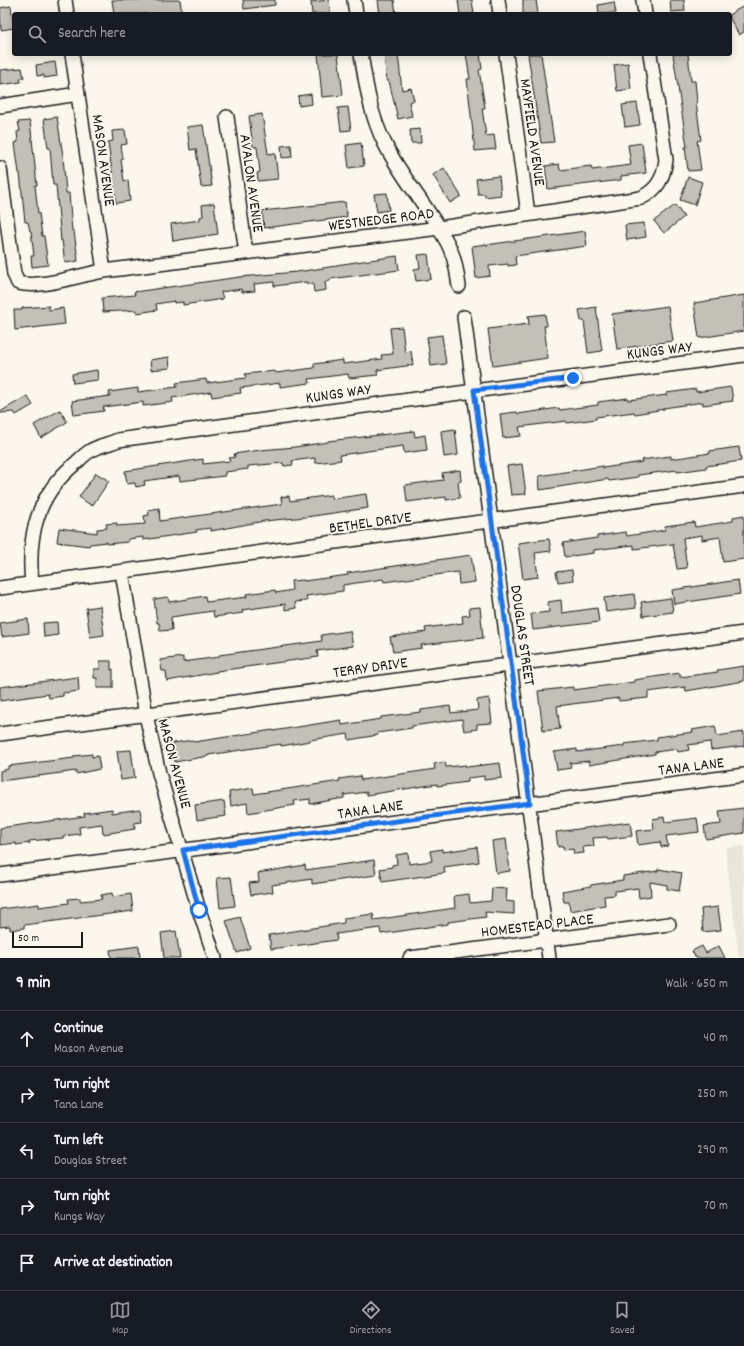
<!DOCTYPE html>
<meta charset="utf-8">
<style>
body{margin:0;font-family:Dekko,sans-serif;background:#20242c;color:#f1f3f6}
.scale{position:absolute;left:12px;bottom:10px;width:71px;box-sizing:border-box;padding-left:4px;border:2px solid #1c1c1c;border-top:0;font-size:11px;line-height:14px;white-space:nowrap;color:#1c1c1c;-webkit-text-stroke:3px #fbf7ec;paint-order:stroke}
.stop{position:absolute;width:12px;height:12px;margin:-9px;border:3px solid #1a73e8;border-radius:50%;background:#fff}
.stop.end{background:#1a73e8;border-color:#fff;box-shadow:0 1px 4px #0008}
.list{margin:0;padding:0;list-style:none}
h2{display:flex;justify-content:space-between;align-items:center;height:52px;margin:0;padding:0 16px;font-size:17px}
h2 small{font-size:13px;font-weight:400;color:#9ea1a6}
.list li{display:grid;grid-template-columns:26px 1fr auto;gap:12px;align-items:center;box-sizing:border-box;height:56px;padding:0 16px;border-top:1px solid #363941}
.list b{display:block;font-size:15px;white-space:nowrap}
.list p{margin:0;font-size:13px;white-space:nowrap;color:#9ea1a6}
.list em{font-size:13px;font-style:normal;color:#9ea1a6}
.icon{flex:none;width:22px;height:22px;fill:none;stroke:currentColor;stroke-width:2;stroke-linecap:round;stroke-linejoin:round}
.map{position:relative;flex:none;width:744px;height:958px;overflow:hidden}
.search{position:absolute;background:#171b24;box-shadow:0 2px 10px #0003;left:12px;right:12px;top:12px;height:44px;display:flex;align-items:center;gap:10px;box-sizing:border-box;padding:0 14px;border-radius:4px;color:#9ea1a6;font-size:15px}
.sheet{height:332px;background:#171b24}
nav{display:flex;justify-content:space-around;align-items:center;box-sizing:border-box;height:56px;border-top:1px solid #363941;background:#171b24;font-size:11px;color:#9ea1a6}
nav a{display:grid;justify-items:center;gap:2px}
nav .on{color:#919294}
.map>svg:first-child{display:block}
.built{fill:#eae6dc}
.building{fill:#c3c0b8;stroke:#1c1c1c}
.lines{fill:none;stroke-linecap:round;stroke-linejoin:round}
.minor-casing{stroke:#1c1c1c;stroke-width:16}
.minor{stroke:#fbf7ec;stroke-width:13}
.route{stroke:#1a73e8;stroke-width:5}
.labels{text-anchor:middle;stroke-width:3.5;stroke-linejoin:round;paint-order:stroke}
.street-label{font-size:16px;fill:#1c1c1c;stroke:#fbf7ec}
</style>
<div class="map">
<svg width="744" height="958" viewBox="0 0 744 958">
<rect width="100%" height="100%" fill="#fbf7ec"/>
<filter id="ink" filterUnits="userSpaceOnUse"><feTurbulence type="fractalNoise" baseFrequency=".025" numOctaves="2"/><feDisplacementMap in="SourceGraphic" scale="8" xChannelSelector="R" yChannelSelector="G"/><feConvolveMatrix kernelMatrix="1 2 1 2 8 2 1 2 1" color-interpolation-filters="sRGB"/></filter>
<g filter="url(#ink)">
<path class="built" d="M744,846V958H739L725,848Z"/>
<path class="building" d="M112,0H180L182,14H114Z
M243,0H275V5L244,9Z
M329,0L330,14H312L311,2Z
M378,0H394L396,14H380Z
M458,0H472L474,14H460Z
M523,0H536L538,14H523Z
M670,0H684L685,11L671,12Z
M614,2L616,13L599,14L598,5Z
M11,6L14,28L1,30L0,8Z
M744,6V32L739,35L730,19V14Z
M318,54H338L343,95L322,97Z
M398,54L402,90L411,88L414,100L409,102L412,116L398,119L389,81H387L384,55Z
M466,54H480L482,69L479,70L485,108H482L486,136L494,135L496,149L475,151L467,79H470Z
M528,54H541L554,142L541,143Z
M673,54H688L691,81H695L697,102H696L701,140L697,141L701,170L688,171L685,147H687Z
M55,62L57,76L44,78V75L37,76L36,65Z
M628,63L631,89L617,91L614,65Z
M22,68L24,78H20L21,82L0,85V70Z
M311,94L312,104L299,106L298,96Z
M637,103L640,125L625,127L622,105Z
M348,107L351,130L341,131L338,108Z
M262,114L268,154L275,153L278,179L258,181L257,173L260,172L257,147H253L249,116Z
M57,117L63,156L66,193H69L72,231H74L78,261L65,263L62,240L61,241L56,185H53L50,148H48L44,119Z
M30,121L37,185H35L38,213H39L42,236H44L48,265L32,267L31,256H34L31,231H30L28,222H25L20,173H19L15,143L18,142L17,132L20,131L18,122Z
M203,125L212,186L201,187L196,149L190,150L187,127Z
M420,129L421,143H411L410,130Z
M125,130L127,144L121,145L123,159L121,160L124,181L128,180L130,201L116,203L108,142L113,141L112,131Z
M361,143L364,166L349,168L346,145Z
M642,143L646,173L621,176V180L548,189L545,166L559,164L560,170L591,166L592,170L631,165L628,145Z
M291,145L292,157L282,158L281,146Z
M444,168L461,196L450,203L433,175Z
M499,176L501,195L485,197V194H478L476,179Z
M688,177L702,182L695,205L680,200Z
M387,193L389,210L377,212L374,194Z
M345,202L347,217L264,228L262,211Z
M214,203L218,234L173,241L171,224L200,220V217L203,216L202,205Z
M675,205L684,217L664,233L654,221Z
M644,223L646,237L627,240L625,225Z
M585,231L587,246L515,256L516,265L508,266V264L489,266L490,276L476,278L472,246L486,244V245Z
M428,254L431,279L416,281L414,269L420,268L418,255Z
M397,256L399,270L330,279V281L325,282L326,290L314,292L313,284H307V282L274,286V282L254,284L255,291L242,292L241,289L221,292L223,299L183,305V302L174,303V301L156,304L157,310L137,313V310L103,312L102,298L135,295L134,292L240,277L297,272L336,266V265Z
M744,295V331L699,338L694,303Z
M49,306V310L63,308L65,324L15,330L14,310H22V308Z
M668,306L673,341L617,349L612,314Z
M596,307L602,351L588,353L584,321H581L579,310Z
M545,314L547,326H544L548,358L493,366L488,329L529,324L528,316Z
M402,327L405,352L411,351L413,365L377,370L378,375L349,378L348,374L309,379L310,383L280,387V383L265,385L240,388L241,393L212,397L211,392L172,398L173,402L143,406V402L103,407L104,411L74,415L72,401L110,396L109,392L138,388V392L177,387L176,383L206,379L207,383L246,378L245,374L275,371L276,373L314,368V364L343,360V364L382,359L381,355L393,354L390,328Z
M442,335L446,364L431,366L427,337Z
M169,357L170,368L151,370L150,360Z
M97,370L98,380L73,383L72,374Z
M731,387L733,401L703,405V402L664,408V409L635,414L634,412L596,417V419L567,423L566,421L519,427L521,436L503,438L500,414L517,412L518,414L559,408L560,410L598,405V402L628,398V400L667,395L666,393L696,389V392Z
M27,396L33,405L16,415L14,412L0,413V412Z
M60,410L67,422L41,438L34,425Z
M455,429L458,455L444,457L441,431Z
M414,431L415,437L425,435L427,450L404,453L403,446L340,455L341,460L315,463V458L292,461L293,465L284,466L283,463L248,466V469L225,472V476L180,481L179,476L144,481L145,485L136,487L135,483L127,484L125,471L203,459V464L230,461L229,458L235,457L234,454L260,450L295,447L328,442V441Z
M739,447L741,461L706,466V468L677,472V470L638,475V477L609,481L608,479L540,490L539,476L603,466V468L642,462L641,460L671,456V459L710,453V451Z
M522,464L526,494L511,495L507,466Z
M460,470L461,481L458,482L460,498L446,500V497L407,502L405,485L443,480L442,473Z
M96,473L109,481L92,506L79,497Z
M366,494L368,508L306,517L264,521L211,531L210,528L196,530L197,532L163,537L143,540V537L128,539V542L107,544V542L90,544L89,546L57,542L59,528L97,533V529L107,528L106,524L117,523V526L145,524L144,516L149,515L148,510L159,508L160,521L282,504L281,497L289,496L290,501L331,495L332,499Z
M744,515V559L723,562L720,537L702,540V535L683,538L687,568L677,569L673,544L634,549V545L594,550V553L565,557L563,543L597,538V536L626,532L627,536L665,530V526L694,522L695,527L733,521V517Z
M549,539L551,551L535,553L538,577L523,579L518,543Z
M471,555L475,582L459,584L458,572L384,582L383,579L343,585V591L306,596L307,601L295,602L296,608L285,610V604L242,610L243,613L214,617L213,611L171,617L172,630L160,631L159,623H157L154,599L168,597L169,602L205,596L206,602L247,597L246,594L275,590L276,593L292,590L291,581L304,580V581L348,575L347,573Z
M572,570L573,580L558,582L556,572Z
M738,580L740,594L674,604L672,590Z
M634,594L636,608L606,612L604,598Z
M671,598L673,612L643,616L641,602Z
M561,600L562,613L597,608L599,622L533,630L531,614L549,612L548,602Z
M100,606L104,635L90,637L86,608Z
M480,607L483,638L421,645L422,648L393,652L390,637L426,632L425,628L463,623L462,616L470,615L469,608Z
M28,619L29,633L2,637L0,623Z
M57,622L58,635L44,637L43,623Z
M350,631L353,646L317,651L318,657L217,671V672L167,681L166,671H162L160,660L183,657V662L219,657V655L322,641L321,635Z
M100,661H111V670L113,669V688H97V678H94V669H100Z
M744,666V681L686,691L685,687L648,692V698L619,701V698L557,706L560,729L543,731L538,691L573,687V690L634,682V680L680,673V677L718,672V670Z
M78,677L79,691L63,693V696L49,698L48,694L0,701V687Z
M489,698L492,723L477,724V729L464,731L462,719L412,726V728L377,733L378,735L349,740L348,734L310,740V741L281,746V744L208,755V756L175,762L173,743L193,740L194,742L273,730V731L341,720L342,725L381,719V717L421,712V710L450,706L451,713L478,710L477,700Z
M715,726L717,736L744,732V746L711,750L710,742L688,745L689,750L678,752L677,749L655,752V754L589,765V761L570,763L571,768L557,770L554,752L577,749V752L624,746V744L657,740V737L693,732L692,730Z
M131,750L135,778L121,780L117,751Z
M92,754V757L98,756L100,769L76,774V771L0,781V771L8,769V766L74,758V756Z
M445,762L446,767L466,765V767L500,763L502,778L484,780V776L468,778V782L437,786V784L367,795V792L344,795V798L310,804V799L294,801L295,805L248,813L247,803L231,806L229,792L253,788L254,794L340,781L339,779L360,776L361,780L435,769L434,764Z
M224,801L226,816L197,820L195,805Z
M744,808V833L706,839L704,826L721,824L719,811Z
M112,809V813L140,809L142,822L134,823L135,829L103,834L102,824L79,827L80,834L63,836V838L29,841L30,843L16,845V843L0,845V828L85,816L84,813Z
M664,817L665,822L697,818L699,832L666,836L668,846L661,847L660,842L638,845L636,831L654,829L653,819Z
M630,822L632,836L608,839L607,837L593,838L594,846L583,847L584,853L574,854L573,849L564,850L563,846L558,847L556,832Z
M506,839L510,871L496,873L492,841Z
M477,847L479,862L444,867L445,873L382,882L380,869L392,867V865L397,864L396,855L408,853L409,864L432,861L430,851L442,849V852Z
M374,860L376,875L312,884V879L272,885L273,892L251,895L249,883L259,882L258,873L305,865L306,870Z
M658,869L682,873L679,891L667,889V885L650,882L651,896L639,898L638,888L615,891V895L604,896L605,905L570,911L569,902H564L562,891L591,886V885L623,880V876L658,871Z
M231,877L235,906L220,908L217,878Z
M492,888L507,889L506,901L514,902V914L485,912L486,917L448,922V924L381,934L380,928L336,934L337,940L271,949L269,935L344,923V918L373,914L374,920L455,908L454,896L469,894L470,903L491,901Z
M112,893L113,897L131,894L133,911L24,925V928L10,930V926L0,927V909L39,904V907L69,903L68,899L80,898V901L102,899L101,895Z
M718,907L721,930L703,932L701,909Z
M240,917L250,948L237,953L226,921Z
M176,931L180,958H164L161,933Z
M139,946L140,958H111L110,950Z
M702,946L706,953L719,946L725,958H696L692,951Z"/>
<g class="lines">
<g class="minor-casing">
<path id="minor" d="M65,0L67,14
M354,0L356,14
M498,0L500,14
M643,0L645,14
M72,54L104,271
M361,54C366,84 370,114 384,142C398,172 421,198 438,227C442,234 448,242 451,251C456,262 457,274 459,286
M506,54L528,214
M0,106L78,94
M227,117L246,253
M0,168L14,274L18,283C42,289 78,275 104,271L439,228L641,198C658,189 663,179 666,160L650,54
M464,317L549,958
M122,572L146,715L159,773L199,910L215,958
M32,583C27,536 37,494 76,463C80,459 85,454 90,451C98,446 109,444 118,440L474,391L744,355
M0,588L744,486
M0,734C248,702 496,665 744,633
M0,875L744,775
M410,958L669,924"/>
</g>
<use href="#minor" class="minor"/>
</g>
</g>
<g class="lines" filter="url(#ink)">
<path class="route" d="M199,910L183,850L530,803L474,390L573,378"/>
</g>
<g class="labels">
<g class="street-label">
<text transform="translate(534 132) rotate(82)" y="6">MAYFIELD AVENUE</text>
<text transform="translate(105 160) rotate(82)" y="6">MASON AVENUE</text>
<text transform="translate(253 183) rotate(82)" y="6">AVALON AVENUE</text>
<text transform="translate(381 218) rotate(-7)" y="6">WESTNEDGE ROAD</text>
<text transform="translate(659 349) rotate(-7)" y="6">KUNGS WAY</text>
<text transform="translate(338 392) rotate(-8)" y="6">KUNGS WAY</text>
<text transform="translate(370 521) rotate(-8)" y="6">BETHEL DRIVE</text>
<text transform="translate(524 635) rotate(82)" y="6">DOUGLAS STREET</text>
<text transform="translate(370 666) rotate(-8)" y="6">TERRY DRIVE</text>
<text transform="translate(176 763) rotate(75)" y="6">MASON AVENUE</text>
<text transform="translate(691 765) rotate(-7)" y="6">TANA LANE</text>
<text transform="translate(370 808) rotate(-8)" y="6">TANA LANE</text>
<text transform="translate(537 924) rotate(-7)" y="6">HOMESTEAD PLACE</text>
</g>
</g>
</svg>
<div class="scale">50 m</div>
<div class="stop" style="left:199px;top:910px"></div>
<div class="stop end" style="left:573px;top:378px"></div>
<div class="search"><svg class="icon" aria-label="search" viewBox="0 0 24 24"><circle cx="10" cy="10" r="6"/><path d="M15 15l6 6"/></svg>Search here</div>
</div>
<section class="sheet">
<h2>9 min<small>Walk · 650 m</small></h2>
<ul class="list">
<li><svg class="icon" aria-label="ahead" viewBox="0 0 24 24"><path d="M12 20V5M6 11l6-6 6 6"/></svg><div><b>Continue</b><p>Mason Avenue</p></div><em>40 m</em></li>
<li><svg class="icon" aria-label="right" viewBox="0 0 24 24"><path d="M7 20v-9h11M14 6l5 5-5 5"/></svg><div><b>Turn right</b><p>Tana Lane</p></div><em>250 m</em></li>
<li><svg class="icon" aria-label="left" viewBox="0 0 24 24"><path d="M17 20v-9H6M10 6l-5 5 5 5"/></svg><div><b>Turn left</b><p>Douglas Street</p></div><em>290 m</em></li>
<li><svg class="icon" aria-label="right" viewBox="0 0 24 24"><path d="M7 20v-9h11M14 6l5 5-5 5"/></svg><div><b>Turn right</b><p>Kungs Way</p></div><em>70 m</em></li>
<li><svg class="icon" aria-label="arrive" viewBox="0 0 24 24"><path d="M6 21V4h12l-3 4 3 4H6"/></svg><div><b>Arrive at destination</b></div></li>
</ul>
</section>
<nav>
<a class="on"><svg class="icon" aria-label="map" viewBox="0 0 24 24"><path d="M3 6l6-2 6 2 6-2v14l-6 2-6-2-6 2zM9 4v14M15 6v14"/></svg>Map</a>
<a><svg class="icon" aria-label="directions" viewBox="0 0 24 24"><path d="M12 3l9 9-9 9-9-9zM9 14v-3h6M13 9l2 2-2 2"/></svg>Directions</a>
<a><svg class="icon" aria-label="saved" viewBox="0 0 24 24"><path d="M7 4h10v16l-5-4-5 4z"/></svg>Saved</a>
</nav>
